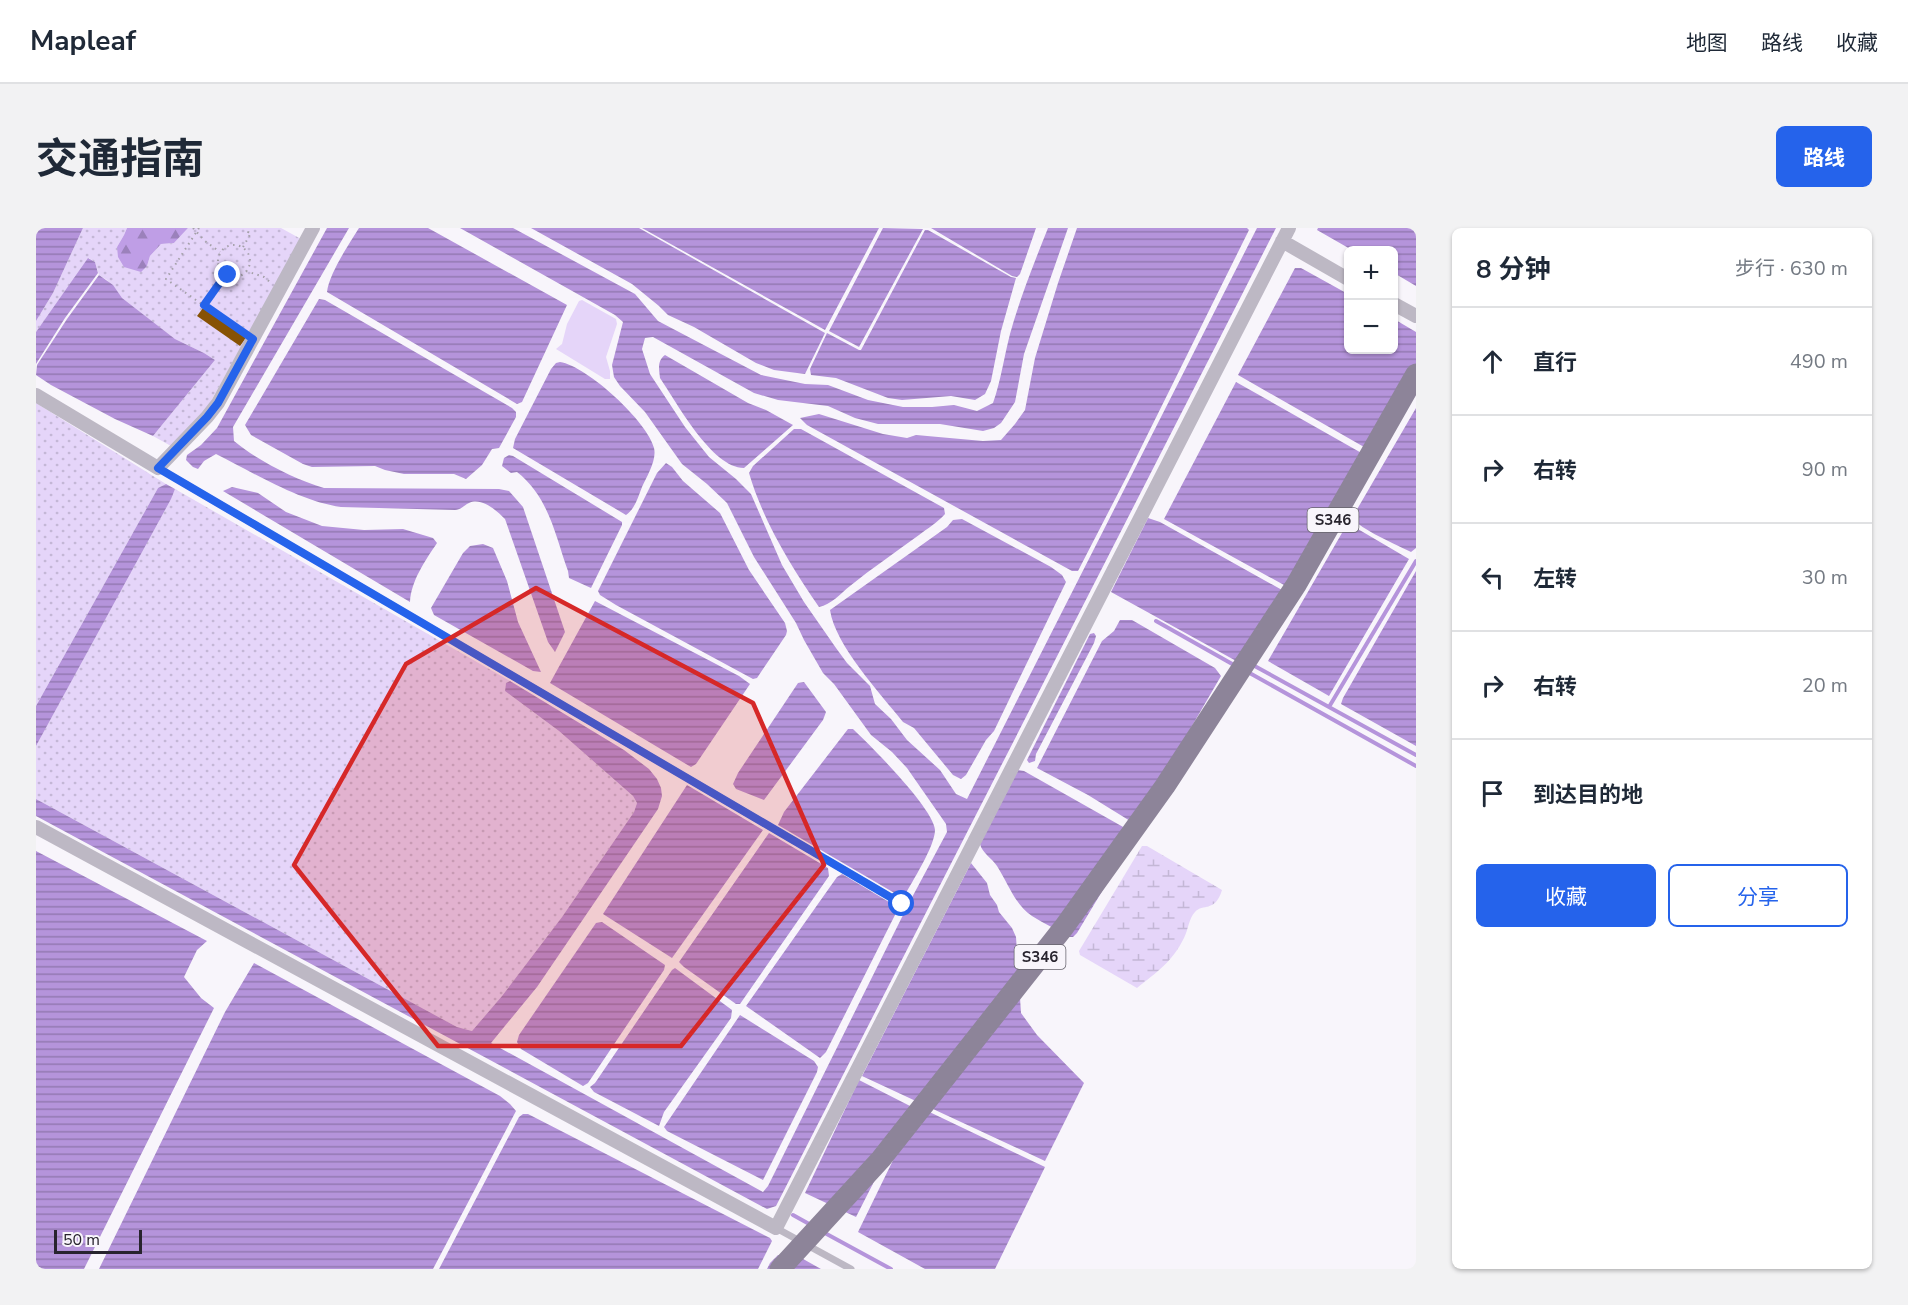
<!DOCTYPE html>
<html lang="zh">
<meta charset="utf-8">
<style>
body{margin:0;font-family:"Nunito Sans","Noto Sans SC",sans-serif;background:#f2f2f3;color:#1f2937}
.controls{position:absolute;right:18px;top:18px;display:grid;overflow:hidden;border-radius:9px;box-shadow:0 2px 4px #0004}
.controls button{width:54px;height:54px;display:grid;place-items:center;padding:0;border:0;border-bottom:2px solid #e0e1e3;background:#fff;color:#1f2937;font:30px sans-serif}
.scale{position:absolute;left:18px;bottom:15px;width:88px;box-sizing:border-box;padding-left:6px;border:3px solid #28242e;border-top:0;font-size:16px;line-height:21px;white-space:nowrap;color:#28242e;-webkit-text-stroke:4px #f8f5fb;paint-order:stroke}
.stop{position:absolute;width:18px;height:18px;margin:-14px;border:4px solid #2563eb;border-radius:50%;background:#fff}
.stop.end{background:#2563eb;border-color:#fff;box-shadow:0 2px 6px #0008}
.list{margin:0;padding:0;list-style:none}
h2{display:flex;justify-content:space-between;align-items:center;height:78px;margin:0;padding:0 24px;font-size:26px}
h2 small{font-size:20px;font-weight:400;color:#747a83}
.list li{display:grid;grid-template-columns:39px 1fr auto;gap:18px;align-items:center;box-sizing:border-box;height:108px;padding:0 24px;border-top:2px solid #e0e1e3}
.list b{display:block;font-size:22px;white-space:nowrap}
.list em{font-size:20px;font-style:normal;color:#747a83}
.actions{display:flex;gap:12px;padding:18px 24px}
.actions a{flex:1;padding:14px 0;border:2px solid #2563eb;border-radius:9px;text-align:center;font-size:21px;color:#2563eb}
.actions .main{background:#2563eb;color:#fff}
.icon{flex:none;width:33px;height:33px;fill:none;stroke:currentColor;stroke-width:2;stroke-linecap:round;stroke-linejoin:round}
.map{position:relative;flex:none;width:1380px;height:1041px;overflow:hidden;border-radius:9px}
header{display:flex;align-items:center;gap:36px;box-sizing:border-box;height:84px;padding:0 30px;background:#fff;border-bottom:2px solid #e0e1e3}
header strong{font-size:28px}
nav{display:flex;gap:33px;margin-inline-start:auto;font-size:21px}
.intro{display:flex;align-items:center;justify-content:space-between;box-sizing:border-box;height:144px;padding:0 36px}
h1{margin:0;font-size:42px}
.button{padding:15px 27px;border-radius:9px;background:#2563eb;color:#fff;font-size:21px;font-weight:700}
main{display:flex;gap:36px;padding:0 36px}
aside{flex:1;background:#fff;border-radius:9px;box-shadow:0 2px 4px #0004}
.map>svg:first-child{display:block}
.grass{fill:url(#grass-dots)}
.forest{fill:url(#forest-firs)}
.wetland{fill:url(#wetland-marsh)}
.garden{fill:#e5d5f9}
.water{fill:url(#water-rules)}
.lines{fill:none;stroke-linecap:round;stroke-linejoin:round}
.stream{stroke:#b594db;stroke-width:4}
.building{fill:#875204}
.path{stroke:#a4a0a8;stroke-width:2;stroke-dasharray:1.5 4.5;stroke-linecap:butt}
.service{stroke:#bdb8c4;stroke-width:7}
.minor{stroke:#bdb8c4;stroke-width:14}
.primary{stroke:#8d8499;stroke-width:21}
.route{stroke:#2563eb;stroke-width:8}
.marked{fill:#d62828;fill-opacity:0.2;stroke:#d62828;stroke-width:4.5;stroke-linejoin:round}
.labels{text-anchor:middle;stroke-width:6;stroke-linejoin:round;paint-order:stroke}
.shield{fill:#f8f5fb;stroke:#66636c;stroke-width:1.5}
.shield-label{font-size:15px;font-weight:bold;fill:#28242e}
</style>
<header>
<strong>Mapleaf</strong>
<nav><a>地图</a><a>路线</a><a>收藏</a></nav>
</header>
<div class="intro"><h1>交通指南</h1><a class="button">路线</a></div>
<main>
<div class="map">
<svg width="1380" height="1041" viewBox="0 0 1380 1041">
<defs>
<pattern id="grass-dots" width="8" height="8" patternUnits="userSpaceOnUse" patternTransform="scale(1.5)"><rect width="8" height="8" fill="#e5d5f9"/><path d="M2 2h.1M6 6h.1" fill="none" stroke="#c4b7d6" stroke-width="1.8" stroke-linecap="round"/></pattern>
<pattern id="forest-firs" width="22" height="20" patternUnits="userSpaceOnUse" patternTransform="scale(1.5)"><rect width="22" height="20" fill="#bf9ee6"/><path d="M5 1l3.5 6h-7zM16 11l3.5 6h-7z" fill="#9b81bb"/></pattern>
<pattern id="wetland-marsh" width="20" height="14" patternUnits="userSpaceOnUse" patternTransform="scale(1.5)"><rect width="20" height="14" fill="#e5d5f9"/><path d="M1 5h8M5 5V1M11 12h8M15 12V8" fill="none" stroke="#c4b7d6"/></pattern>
<pattern id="water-rules" width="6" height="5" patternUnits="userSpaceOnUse" patternTransform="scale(1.5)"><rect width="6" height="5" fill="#b594db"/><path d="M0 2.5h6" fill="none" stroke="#9379b2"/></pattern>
</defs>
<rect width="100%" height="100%" fill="#f8f5fb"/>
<path class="grass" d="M47,0H91L88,7L81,19L111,38L114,28L125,16L138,15L152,0H245L265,11L170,182L135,218L117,208L179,132L168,125L139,111L85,70L71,52L63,47L59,34L53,30L0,104V93L17,65Z
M0,175L130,256L122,260L0,478Z
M139,261L474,453L470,455L469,463L523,503L597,568L601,575L598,584L526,689L466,768L436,803L421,799L0,571V518Z"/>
<path class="forest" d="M91,0H152L138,15L125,16L114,28L111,38L105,44L88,39L82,29L81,19L88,7Z"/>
<path class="wetland" d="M1106,618H1111L1186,662C1179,685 1167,675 1159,684C1153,690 1152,702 1148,710C1136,734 1121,744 1101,760L1044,727L1043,723Z"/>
<path class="garden" d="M546,72L580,91L581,96L570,129L574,143V151H569L520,121L526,116L531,96L543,73Z"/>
<path class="water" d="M0,0H47L17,65L0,93Z
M291,0H313L197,199L198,213C222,233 258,251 288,260L463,261L473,263L487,279L529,404L519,424L512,414L469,291C461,283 446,269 433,275C427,278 426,281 419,282L305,279C265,274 216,244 180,226L168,233L162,241L157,239L150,232L151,227L165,217L181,200Z
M323,0H392L531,77L486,174L481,176L291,64C293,46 313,16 323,0Z
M424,0H477L599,66L622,93L725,147L769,156L792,157L832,172L867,179H896L918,177L941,183L957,175C965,152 968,129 974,106C984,70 998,35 1012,0H1032L988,126L979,174L965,195L958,200L947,203L904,196H842L819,190L792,178L742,172L718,165L617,109L609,110L606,121L614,146L649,199L673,229L700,251L715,266L746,337L768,374L800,420L811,435L834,458L839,476L855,491L871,512L904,542L920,566L931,571L1221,0H1240L740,978L731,981L0,588V571L421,799L436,803L466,768L526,689L598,584L601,575L597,568L523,503L469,463L470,455L474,453L588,522L613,541L621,551L625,560L626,568L622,581L501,759L455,815L727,964L732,958L873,675L911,604L910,596L871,540L856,524L835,507L798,456L787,445L768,412L760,395L718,329L691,275L671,256L646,236L609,184L584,158L578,149L576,137L587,94L579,87Z
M495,0H603L789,105L769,146L738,142L720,135L658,99L632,87L623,78L596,56Z
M606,0H843L789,102Z
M847,0L887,1L823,119L793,103Z
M895,0H1000L984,46L981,49L976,48Z
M1041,0H1211L1213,2L1091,248L1042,343H1036L771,197L764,190L783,186L847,206L871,210L880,207L947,213L965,212L979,196L989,182L999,130L1022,55Z
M1282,0H1380V58L1358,45V22H1316L1281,2Z
M889,2H892L975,49L980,50L965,103L955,153L949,166L939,172L915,168L866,172L852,170L800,150L775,147L774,141L791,105L823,122H825Z
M52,30L59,34L62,45L29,90L0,136V104Z
M1259,40H1265L1312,66V122H1358V91L1380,104V157L1335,223L1202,147Z
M63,47L77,57L86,70L139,111L168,125L179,132L117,208L79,191L15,157L0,147L1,137L31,91Z
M283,71L289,72L476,180L480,184V189L463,220L456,221L446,237L430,251L418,246H368L349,242L339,238L276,239L267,236L215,207L209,197Z
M629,127L712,175L730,182L757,197L708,240C676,240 641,175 624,150C623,141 621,133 629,127Z
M524,134C551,138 612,194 618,220C621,232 611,248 606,259C602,269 599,281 590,287L477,220L479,211L515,141L520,135Z
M1200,154L1329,227L1257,362L1128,291Z
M1380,180V320L1375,324C1361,317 1324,301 1316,290Z
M758,201H765L908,280L909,286C901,295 892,300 883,307C860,324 836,340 814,358C805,365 795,377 783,379C755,338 727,293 713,245L717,238Z
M473,227L477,228L586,294V297L555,360L533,350L532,343C519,307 513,269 481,244L475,245L466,238L468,230Z
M630,235L636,239L647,253L684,285L713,342L749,395L751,403L750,407L721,450L717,451L580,377L564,367L562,363L621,245Z
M130,256L139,261L135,271L0,518V478L122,260Z
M196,259L222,265L250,284L286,298L328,302L367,301L397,310L401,315C389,333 375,353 374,374L187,263Z
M1112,290L1124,294L1255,367L1202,434L1075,364Z
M926,291L1015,339L1026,347L1030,354L958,503L950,512L930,547L925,551L917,547L878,500L867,494C844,465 799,417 794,382L911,299L917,292Z
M1315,297L1373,331L1293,468L1232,433L1310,298Z
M447,316L457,320L471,353L482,394L505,444L497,443L398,387L395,380L427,325L434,318Z
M1380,343V518L1305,476L1307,470Z
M559,373L703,448L714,456L660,536L655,539L514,455Z
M1084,392H1096L1179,440L1185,448L1099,596L1052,567L1001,540L1066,413L1078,403Z
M1058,405L1060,408L1058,415L1000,526L999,533L993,535L991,532L1054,406Z
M768,454L790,484L787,492L728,572L700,561L697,556L702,545L762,455Z
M812,501H817C834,517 898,581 899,602C899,618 876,654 867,670L742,597L748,584Z
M982,542L988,543L1096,604L1098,610L1041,705L1037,709H1033C1021,701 1008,696 996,688C979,677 972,655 961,638C956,630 946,625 944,616Z
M651,557L727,602L636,730L567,686Z
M733,605L792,640L793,648L704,776H700L648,739L643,734Z
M0,623L171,713L161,722L148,749L165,770L178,780L48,1041H0Z
M935,635L951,655L954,667L961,677L963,684L976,700L980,709L985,785L1001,807L1048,855L1009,933L826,848Z
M806,646L858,677L861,680L860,685L790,824L784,830L710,778L801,649Z
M566,694L629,737L628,742L552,855L547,858L485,821L481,814L483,807L560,695Z
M218,735L464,868L474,876L480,883L397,1041H63L189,784Z
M639,740L696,782L695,790L628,884L623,898L558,864L554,859L559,855L636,742Z
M704,787L778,833L782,839L781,844L727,952L631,903L628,899Z
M823,852L876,879L820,989L769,965Z
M883,879L1009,939L959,1041H889L822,1004Z
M487,886H492L734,1010L736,1013L722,1041H403L483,889Z
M742,1027H760L785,1041H731L734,1035Z"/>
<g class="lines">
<path class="stream" d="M1120,393L1198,437
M1215,436L1380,527
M1210,443L1380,538
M1293,479L1380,333
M757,987L775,997
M787,1004L855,1041"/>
</g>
<path class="building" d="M167,80L210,110L204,118L161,88Z"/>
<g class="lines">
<path class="path" d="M157,0L169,13L184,24
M163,0L130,51L207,105
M182 33a16 16 0 1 1 32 0a16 16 0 1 1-32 0Z
M207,19L215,5L212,4L214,0
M210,43L228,49L234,54
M168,77L190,46"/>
<path class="service" d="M122,240L866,676
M740,1000L815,1041"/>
<path class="minor" d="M1246,13L1312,51
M1358,76L1380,88
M0,167L122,240L171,189L182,175L277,0
M0,599L740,1000L1253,0"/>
<path class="primary" d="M744,1041L845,931L1028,699L1129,558L1260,357L1380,146"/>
</g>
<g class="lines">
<path class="route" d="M192,47L190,46L168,77L217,111L182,175L171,189L122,240L866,676"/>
</g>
<path class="marked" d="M500,360L717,475L788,637L645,818H402L258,637L370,436Z"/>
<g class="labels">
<g class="shield">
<rect x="1271.5" y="280" width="51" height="24" rx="4.5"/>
<rect x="978.5" y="717" width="51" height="24" rx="4.5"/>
</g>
<g class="shield-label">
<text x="1297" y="297">S346</text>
<text x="1004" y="734">S346</text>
</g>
</g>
</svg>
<div class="controls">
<button>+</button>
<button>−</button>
</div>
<div class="scale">50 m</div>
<div class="stop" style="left:866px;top:676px"></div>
<div class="stop end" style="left:192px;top:47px"></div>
</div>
<aside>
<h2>8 分钟<small>步行 · 630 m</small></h2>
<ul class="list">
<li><svg class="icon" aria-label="ahead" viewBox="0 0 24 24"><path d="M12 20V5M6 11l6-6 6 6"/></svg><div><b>直行</b></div><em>490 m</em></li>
<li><svg class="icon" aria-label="right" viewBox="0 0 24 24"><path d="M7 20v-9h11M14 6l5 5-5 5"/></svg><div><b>右转</b></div><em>90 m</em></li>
<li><svg class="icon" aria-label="left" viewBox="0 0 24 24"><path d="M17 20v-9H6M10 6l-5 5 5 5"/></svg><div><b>左转</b></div><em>30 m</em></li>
<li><svg class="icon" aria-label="right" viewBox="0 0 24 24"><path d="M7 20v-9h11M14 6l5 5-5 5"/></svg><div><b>右转</b></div><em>20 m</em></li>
<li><svg class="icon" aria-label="arrive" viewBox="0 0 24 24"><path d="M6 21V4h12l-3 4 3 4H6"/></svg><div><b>到达目的地</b></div></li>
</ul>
<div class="actions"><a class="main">收藏</a><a>分享</a></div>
</aside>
</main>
